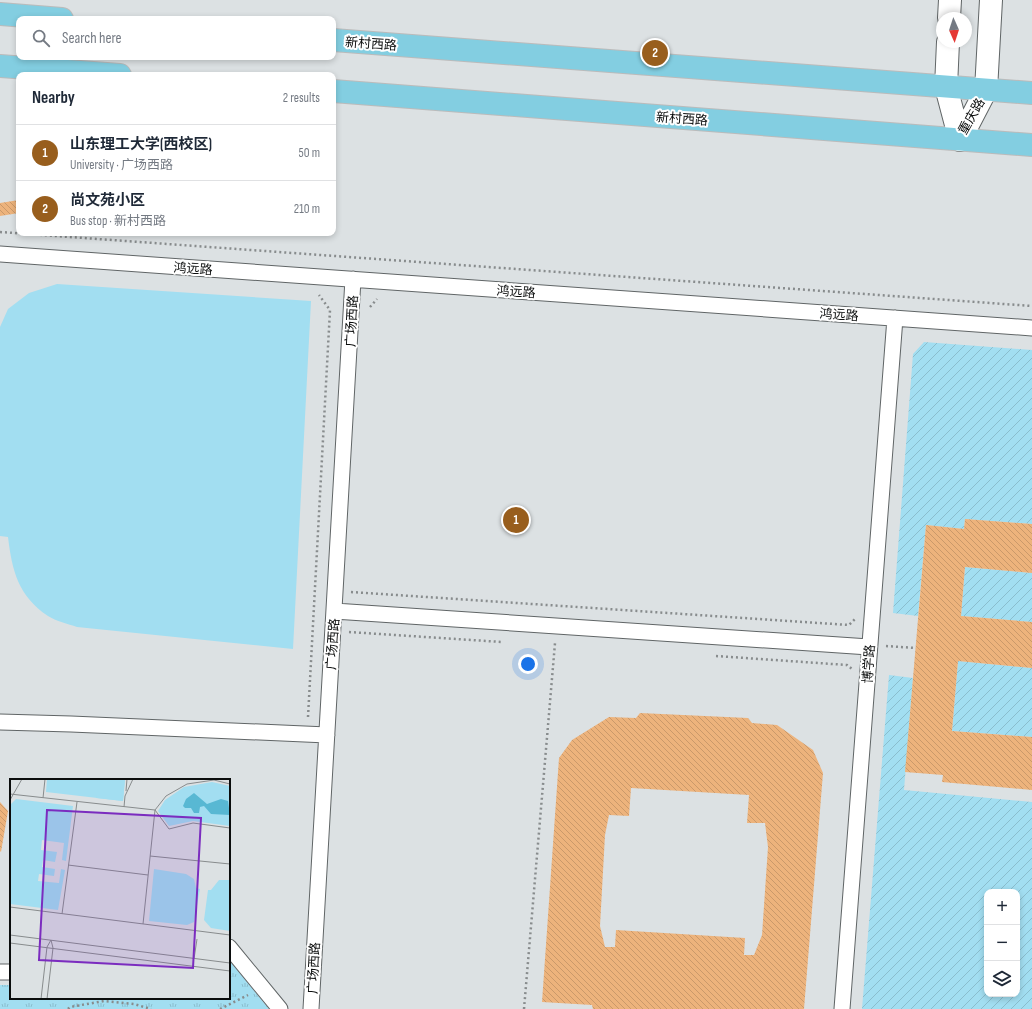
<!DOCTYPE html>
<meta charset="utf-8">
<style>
body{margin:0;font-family:"Sofia Sans Condensed","Noto Sans SC",sans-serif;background:#f2f2f3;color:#1f2937}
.controls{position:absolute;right:12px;bottom:12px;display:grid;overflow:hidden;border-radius:8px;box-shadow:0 2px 6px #0003}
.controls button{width:36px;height:36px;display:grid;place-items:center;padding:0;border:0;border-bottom:1px solid #e0e1e3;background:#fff;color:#1f2937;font:20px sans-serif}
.compass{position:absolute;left:936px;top:12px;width:36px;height:36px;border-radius:50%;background:#fff;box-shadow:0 2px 6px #0003;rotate:177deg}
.you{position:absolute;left:528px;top:664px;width:14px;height:14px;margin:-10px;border:3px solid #fff;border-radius:50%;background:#1a73e8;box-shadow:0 0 0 6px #1a73e833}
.badge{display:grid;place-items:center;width:26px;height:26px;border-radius:50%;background:#985e1d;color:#fff;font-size:13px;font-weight:700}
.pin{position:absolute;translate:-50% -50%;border:2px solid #fff;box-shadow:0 1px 4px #0006}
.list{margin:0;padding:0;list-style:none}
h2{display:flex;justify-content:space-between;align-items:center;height:52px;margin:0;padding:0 16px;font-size:17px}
h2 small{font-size:13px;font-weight:400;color:#747a83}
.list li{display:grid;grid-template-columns:26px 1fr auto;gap:12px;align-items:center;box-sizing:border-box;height:56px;padding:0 16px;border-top:1px solid #e0e1e3}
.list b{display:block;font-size:15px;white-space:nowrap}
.list p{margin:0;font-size:13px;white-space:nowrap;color:#747a83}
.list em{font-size:13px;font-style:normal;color:#747a83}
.icon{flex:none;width:22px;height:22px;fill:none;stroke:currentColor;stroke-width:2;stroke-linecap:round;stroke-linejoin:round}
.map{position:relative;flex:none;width:1032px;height:1009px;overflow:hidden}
.search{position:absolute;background:#fff;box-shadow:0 2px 6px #0003;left:16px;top:16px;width:320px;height:44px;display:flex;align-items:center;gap:10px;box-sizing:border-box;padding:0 14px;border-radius:8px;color:#747a83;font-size:15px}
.panel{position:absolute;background:#fff;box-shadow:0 2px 6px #0003;left:16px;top:72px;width:320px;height:164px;border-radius:8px}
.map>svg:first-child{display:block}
.grass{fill:#a2def1}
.park{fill:url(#park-tufts)}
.garden{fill:url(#garden-furrows);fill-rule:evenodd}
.building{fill:url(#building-back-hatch);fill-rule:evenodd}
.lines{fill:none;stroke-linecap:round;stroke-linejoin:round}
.street-casing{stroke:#606566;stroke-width:17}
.secondary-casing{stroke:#606566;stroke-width:24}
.primary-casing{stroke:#bbb;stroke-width:24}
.path{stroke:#888c8d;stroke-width:2.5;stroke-dasharray:2 3;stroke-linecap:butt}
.street{stroke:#fff;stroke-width:15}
.secondary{stroke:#fff;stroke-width:22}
.primary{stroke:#83cee1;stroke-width:22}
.labels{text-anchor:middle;stroke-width:4;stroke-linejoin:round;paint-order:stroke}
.street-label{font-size:13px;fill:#0b0d0d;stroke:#fff}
.inset-road{fill:none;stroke:#888c8d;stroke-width:1}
.view{fill:#7b2cbf;fill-opacity:0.15;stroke:#7b2cbf;stroke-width:2}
.inset-edge{fill:none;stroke:#0b0d0d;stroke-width:2}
</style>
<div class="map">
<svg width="1032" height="1009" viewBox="0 0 1032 1009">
<defs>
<pattern id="park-tufts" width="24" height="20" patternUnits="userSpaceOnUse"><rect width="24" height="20" fill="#a2def1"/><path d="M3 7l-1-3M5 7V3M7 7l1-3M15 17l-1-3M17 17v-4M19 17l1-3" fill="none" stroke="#8abdcd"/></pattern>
<pattern id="garden-furrows" width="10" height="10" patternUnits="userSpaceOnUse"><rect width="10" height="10" fill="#a2def1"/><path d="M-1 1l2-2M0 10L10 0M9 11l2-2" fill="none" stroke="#8abdcd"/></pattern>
<pattern id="building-back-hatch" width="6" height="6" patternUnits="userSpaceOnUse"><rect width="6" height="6" fill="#edb37c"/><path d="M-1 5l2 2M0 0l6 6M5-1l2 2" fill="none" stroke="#ca996a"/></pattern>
</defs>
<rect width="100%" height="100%" fill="#dce1e3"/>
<path class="grass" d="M57,284L311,301L293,649L77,627C68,624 56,621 48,616C18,596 12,570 8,537L0,536V327L8,309L29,293Z"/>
<path class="park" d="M229,960L269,1009H0V985H11V998H229Z"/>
<path class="garden" d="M924,342L1032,350V524L965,519L964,529L926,525L918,616L893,613L913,354Z
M965,567L1032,573V622L961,616Z
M958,661L1032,668V737L952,731Z
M889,675L913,678L904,790L1032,802V1009H862ZM987,892H1017V994H987Z"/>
<path class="building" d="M19,200V213L0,216V203Z
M965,519L1032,524V573L965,567L961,616L1032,622V668L958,661L952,731L1032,737V790L942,782L943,775L905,772L926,525L964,529Z
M640,713L748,718L752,723L777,725L813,750L823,773L804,1009H593L592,1005L542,1002L559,758L572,740L609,717L636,718ZM631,788L749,795L747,823H765L768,847L762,935L754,955H744L745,938L616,930L615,947H605L600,926L605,835L609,815L629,816Z
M0,802L8,811L1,852L0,851Z"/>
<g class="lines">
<g class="street-casing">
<path id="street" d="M0,254L1032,328
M334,611L869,647
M0,722L71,724L327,735
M229,947L280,1009
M0,972H11
M311,1009L353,279
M842,1009L895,318"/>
</g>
<g class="secondary-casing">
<path id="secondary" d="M949,18L950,0
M948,42L946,87L960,140
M960,140L986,90L991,0"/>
</g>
<g class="primary-casing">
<path id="primary" d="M0,14L62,19
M333,40L1032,93
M0,66L120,75
M333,91L1032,145"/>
</g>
<path class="path" d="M0,232L1032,306
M370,307L377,299
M351,592L849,625L855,619
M349,632L502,642
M886,646L916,648
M716,656L847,665L852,669
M308,717L330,310L319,295
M68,1009L70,1007L104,1001L134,1004L151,1009
M220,1009L248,995
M524,1009L555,643"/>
<use href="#street" class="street"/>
<use href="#secondary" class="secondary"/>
<use href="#primary" class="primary"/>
</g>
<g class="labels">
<g class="street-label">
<text transform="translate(371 43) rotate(4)" y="5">新村西路</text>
<text transform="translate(971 116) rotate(-60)" y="5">重庆路</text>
<text transform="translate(682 118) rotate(4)" y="5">新村西路</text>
<text transform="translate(193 268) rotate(4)" y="5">鸿远路</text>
<text transform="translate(516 291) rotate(4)" y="5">鸿远路</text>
<text transform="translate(839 314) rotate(4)" y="5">鸿远路</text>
<text transform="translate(351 321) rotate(-87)" y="5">广场西路</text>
<text transform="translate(332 644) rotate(-86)" y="5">广场西路</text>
<text transform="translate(868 664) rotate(-86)" y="5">博学路</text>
<text transform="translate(313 968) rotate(-87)" y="5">广场西路</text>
</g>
</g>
<g transform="translate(10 779)">
<rect width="220" height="220" fill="#dce1e3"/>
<path d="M37,0H115L113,22L36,13ZM144,90L176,95L184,100L186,109L190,110L184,143L177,146L139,142ZM209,101H220V152L201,149L194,141L198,111H201Z" fill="#a2def1"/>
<path d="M88,0H115L113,22L86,19ZM202,3L220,7V47L183,42L159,47L148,32L155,21L174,8Z" fill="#a2def1"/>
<path d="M6,20L63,27L56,82L52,81L54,64L32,61L31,71L47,73L45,83L33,81L32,88L45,90L44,97L29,95L28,102L49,104L51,90L55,91L48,131L0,125V26Z" fill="#a2def1"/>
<path d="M184,14L197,25L211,20L218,22L220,36L201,35L194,27L190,28L189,34H184L181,29H175L173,27L176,20Z" fill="#58b8d3"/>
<path class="inset-road" d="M116,12L117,0M0,15L145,31L156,17L177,5L204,1L220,5M33,19L35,0M0,21L12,0M114,28L115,17L123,0M145,31L159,50L183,44L220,49M140,77L220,85M58,86L138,96M0,128L220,156M52,135L67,23M133,145L145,31M0,156L220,184M0,164L220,192M184,180L187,160M31,220L37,168L41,161M37,220L43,169L41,161"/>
<path class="view" d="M37,31L191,39L183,189L29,181Z"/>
<rect width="220" height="220" class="inset-edge"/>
</g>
</svg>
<div class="controls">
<button>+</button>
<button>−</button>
<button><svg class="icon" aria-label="layers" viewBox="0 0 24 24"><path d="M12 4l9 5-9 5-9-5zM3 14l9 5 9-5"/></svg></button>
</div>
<svg class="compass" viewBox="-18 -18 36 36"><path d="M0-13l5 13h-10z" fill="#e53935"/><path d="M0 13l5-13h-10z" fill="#747a83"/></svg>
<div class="you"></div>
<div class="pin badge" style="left:516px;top:520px">1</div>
<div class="pin badge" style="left:655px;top:53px">2</div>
<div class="search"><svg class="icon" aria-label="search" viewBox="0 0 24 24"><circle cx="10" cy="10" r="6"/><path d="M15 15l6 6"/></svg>Search here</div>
<section class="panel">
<h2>Nearby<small>2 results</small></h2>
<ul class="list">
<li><span class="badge">1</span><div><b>山东理工大学(西校区)</b><p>University · 广场西路</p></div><em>50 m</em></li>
<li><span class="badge">2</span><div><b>尚文苑小区</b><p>Bus stop · 新村西路</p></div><em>210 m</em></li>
</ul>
</section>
</div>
